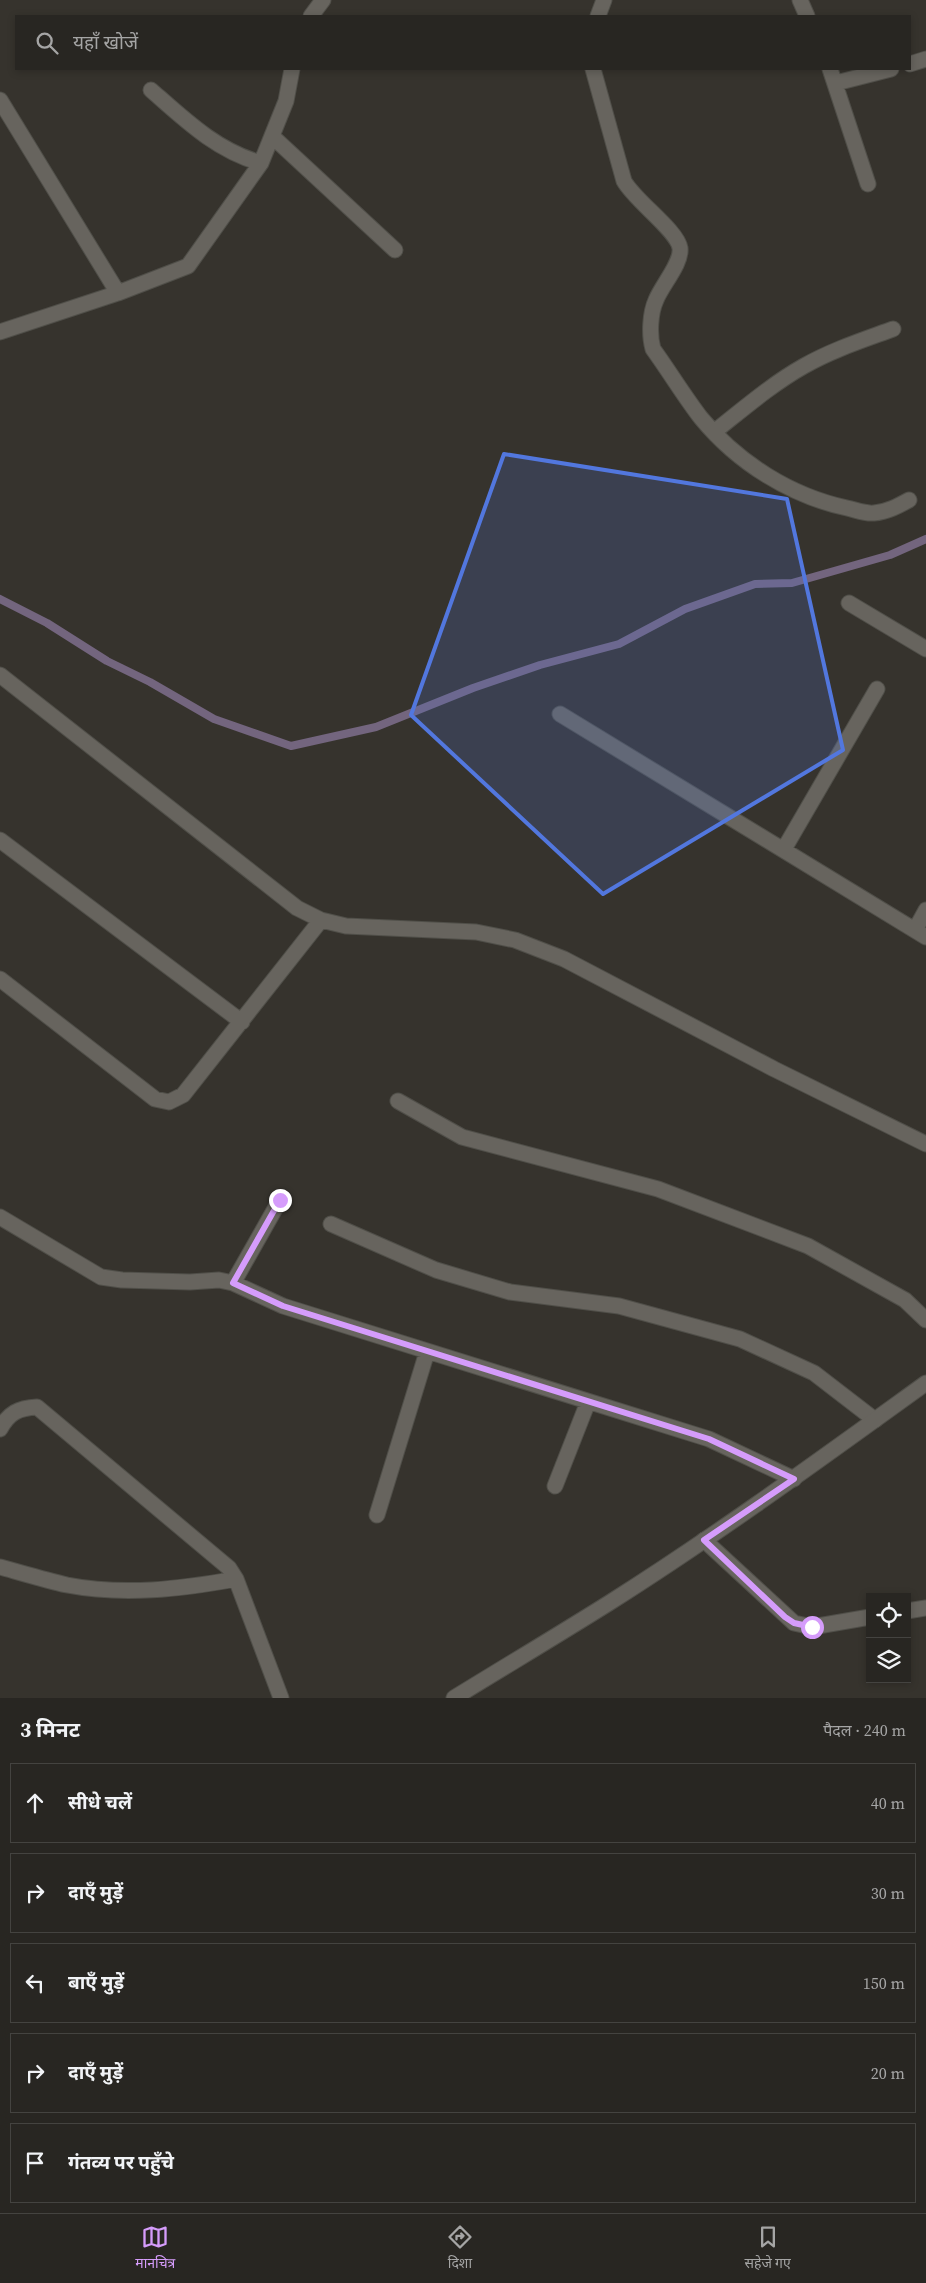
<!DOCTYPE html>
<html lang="hi">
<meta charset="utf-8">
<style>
body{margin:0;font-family:"Source Serif 4","Noto Sans Devanagari",serif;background:#302e2a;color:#f1f3f6}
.controls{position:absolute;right:15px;bottom:15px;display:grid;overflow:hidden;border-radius:0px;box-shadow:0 2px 8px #0003}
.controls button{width:45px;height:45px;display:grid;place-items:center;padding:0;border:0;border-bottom:1px solid #444340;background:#282622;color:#f1f3f6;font:25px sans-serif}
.stop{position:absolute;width:15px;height:15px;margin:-11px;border:4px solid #d59cfb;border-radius:50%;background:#fff}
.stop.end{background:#d59cfb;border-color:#fff;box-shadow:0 1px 5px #0008}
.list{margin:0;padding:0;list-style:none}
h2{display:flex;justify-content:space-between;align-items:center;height:65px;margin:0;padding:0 20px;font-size:21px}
h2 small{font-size:16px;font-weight:400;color:#a5a5a5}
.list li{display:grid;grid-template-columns:32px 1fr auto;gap:15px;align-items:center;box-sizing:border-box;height:80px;margin:0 10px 10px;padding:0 10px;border:1px solid #444340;border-radius:0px}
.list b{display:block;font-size:19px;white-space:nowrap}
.list em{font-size:16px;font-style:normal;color:#a5a5a5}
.icon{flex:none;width:28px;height:28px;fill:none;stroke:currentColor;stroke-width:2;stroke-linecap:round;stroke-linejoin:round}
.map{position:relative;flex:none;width:926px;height:1698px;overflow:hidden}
.search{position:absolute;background:#282622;box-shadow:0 2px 8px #0003;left:15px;right:15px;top:15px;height:55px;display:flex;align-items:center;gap:12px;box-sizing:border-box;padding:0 18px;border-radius:0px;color:#a5a5a5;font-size:19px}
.sheet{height:515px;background:#282622}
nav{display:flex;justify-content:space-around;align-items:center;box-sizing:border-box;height:70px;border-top:1px solid #444340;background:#282622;font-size:14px;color:#a5a5a5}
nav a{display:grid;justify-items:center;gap:2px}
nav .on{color:#d59cfb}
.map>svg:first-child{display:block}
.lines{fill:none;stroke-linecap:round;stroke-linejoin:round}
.stream{stroke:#73657e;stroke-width:8}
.minor-casing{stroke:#504f49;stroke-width:17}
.tertiary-casing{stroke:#504f49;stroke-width:17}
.minor{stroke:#67645e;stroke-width:15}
.tertiary{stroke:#67645e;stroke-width:15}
.route{stroke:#d59cfb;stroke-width:6}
.marked{fill:#5277de;fill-opacity:0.2;stroke:#5277de;stroke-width:4;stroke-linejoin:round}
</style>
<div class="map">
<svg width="926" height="1698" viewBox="0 0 926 1698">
<rect width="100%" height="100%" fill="#36332d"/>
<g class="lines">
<path class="stream" d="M0,599L47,623L107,661L150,682L214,719L291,746L376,727L473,688L540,665L619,644L685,609L755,584L792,583L890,555L926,539"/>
<g class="minor-casing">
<path id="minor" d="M800,0L807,16
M311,16L323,0
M598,16L604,0
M910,64L926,59
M593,69L624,181C635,201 677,230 680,248C682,263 662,285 656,300C650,313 649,335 653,349C669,371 684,396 701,418C738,463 791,496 847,508C856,510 865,514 874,513C887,512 898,506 909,500
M830,69L868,184
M836,83L891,69
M151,90C185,120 217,151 261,163
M0,100L118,293
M273,137L395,250
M0,332L118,293L188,266L261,163L286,101L292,69
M714,432C743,409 772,384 804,366C832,350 863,340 893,329
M849,603L926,649
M0,675L297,908L321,920L346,926L476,932L515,940L564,959L774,1069L926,1144
M560,714L926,937
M0,840L242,1022
M784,849L877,689
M915,930L926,910
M0,979L155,1099L169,1102L183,1095L321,920
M398,1101L462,1137L658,1189L808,1246L905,1300L926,1320
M0,1217L101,1277L122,1280L190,1282L219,1280L233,1283L283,1306L709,1439L794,1479
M331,1224L436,1270L510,1292L619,1306L740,1339L814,1373L875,1420
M233,1283L280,1200
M0,1429C9,1413 18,1408 37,1407L229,1568L236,1579L281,1698
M555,1486L588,1402
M377,1515L427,1352
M704,1540L794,1623L812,1627L870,1617
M0,1567C22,1573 45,1580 67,1585C124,1596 181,1589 236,1579
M907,1611L926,1608"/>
</g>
<g class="tertiary-casing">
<path id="tertiary" d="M454,1698C506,1666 558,1635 609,1603C718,1534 822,1458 926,1383"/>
</g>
<use href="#minor" class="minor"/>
<use href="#tertiary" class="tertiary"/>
</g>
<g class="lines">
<path class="route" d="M280,1200L233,1283L283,1306L709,1439L794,1479L704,1540L785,1617L794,1623L812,1627"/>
</g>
<path class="marked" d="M504,454L787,499L843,750L603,894L411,715Z"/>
</svg>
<div class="controls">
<button><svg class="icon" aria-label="locate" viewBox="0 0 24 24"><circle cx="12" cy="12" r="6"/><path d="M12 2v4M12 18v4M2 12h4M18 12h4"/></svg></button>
<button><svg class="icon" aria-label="layers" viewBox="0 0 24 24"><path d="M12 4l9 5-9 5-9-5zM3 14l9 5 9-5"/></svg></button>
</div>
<div class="stop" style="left:812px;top:1627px"></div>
<div class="stop end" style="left:280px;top:1200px"></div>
<div class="search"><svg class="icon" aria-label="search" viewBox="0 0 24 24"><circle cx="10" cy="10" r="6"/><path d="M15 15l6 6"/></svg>यहाँ खोजें</div>
</div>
<section class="sheet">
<h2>3 मिनट<small>पैदल · 240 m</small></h2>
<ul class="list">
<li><svg class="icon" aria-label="ahead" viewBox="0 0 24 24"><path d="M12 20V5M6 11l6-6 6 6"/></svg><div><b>सीधे चलें</b></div><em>40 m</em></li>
<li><svg class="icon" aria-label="right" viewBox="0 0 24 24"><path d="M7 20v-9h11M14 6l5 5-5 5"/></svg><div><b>दाएँ मुड़ें</b></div><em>30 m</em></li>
<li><svg class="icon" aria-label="left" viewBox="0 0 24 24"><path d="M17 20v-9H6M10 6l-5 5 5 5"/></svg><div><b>बाएँ मुड़ें</b></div><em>150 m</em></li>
<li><svg class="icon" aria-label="right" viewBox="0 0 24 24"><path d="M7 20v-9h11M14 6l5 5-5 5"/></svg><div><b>दाएँ मुड़ें</b></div><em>20 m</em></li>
<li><svg class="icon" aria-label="arrive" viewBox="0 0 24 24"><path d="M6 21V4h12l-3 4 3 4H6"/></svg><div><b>गंतव्य पर पहुँचे</b></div></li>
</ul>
</section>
<nav>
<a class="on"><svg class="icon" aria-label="map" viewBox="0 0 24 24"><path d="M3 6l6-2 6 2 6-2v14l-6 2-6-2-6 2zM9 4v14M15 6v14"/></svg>मानचित्र</a>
<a><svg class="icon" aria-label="directions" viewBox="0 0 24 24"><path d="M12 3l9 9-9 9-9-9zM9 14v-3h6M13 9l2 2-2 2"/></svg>दिशा</a>
<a><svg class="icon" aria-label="saved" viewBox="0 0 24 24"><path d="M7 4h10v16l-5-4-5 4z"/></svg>सहेजे गए</a>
</nav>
